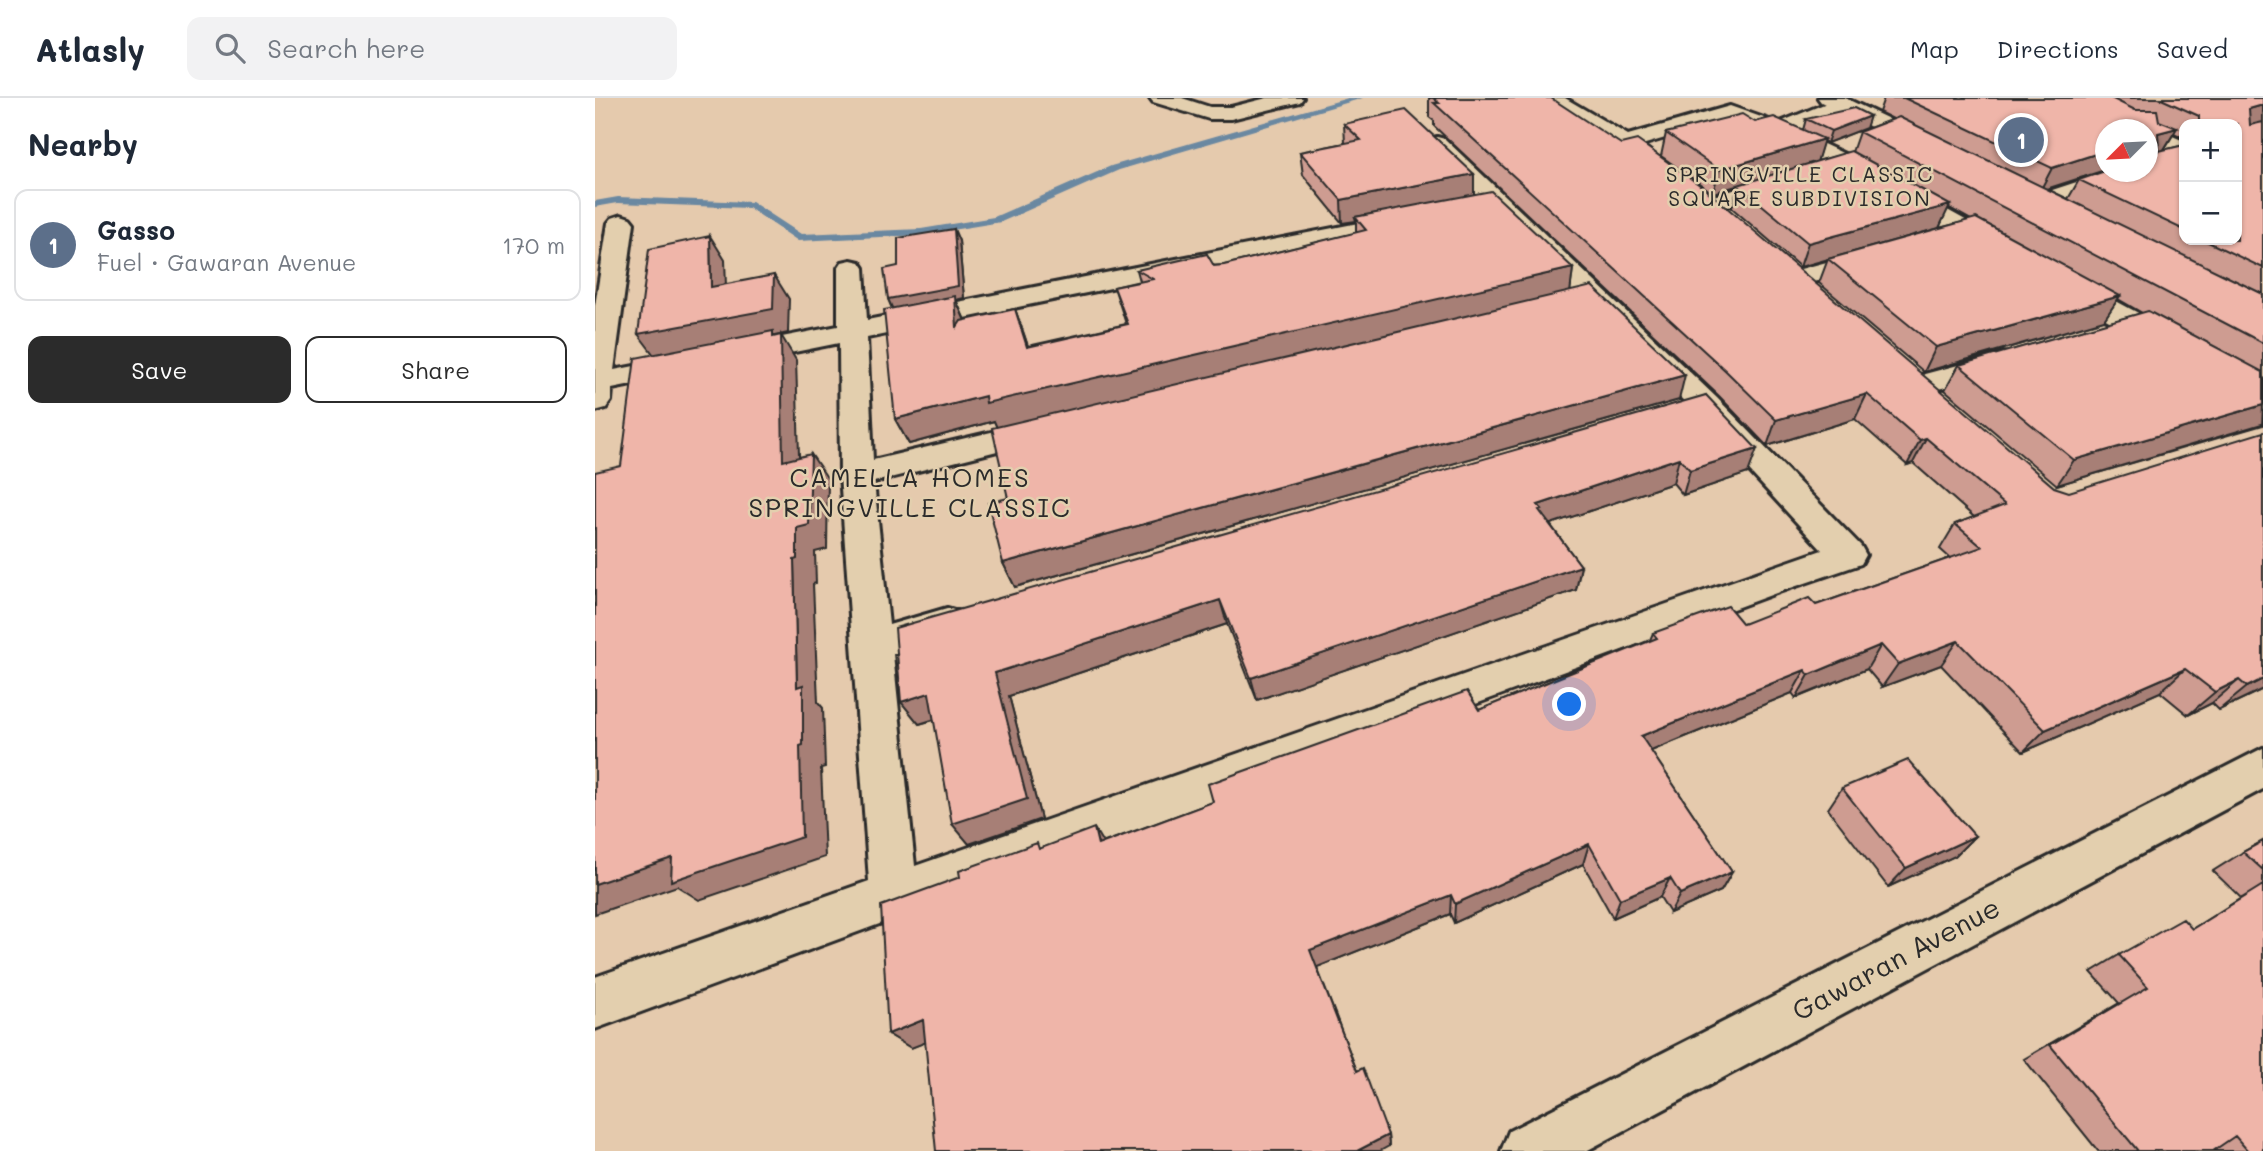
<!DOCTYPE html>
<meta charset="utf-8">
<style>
body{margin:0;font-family:Mali,sans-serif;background:#f2f2f3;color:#1f2937}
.controls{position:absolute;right:21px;top:21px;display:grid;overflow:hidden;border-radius:14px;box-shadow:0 2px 5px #0004}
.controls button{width:63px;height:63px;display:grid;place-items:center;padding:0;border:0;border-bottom:2px solid #e0e1e3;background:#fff;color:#1f2937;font:35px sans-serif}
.compass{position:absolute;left:1500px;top:21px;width:63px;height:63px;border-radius:50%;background:#fff;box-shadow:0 2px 5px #0004;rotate:246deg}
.you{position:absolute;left:975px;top:607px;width:24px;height:24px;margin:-18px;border:5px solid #fff;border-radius:50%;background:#1a73e8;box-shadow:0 0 0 10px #1a73e833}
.badge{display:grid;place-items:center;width:46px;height:46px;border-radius:50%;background:#2b2b2b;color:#fff;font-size:23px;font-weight:700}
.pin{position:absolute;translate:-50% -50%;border:4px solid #fff;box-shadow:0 2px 7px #0006}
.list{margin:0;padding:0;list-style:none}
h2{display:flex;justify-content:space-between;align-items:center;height:91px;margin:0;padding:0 28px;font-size:30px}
h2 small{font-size:23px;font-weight:400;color:#747a83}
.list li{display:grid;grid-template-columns:46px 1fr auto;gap:21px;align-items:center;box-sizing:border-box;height:112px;margin:0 14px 14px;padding:0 14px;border:2px solid #e0e1e3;border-radius:14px}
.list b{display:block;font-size:26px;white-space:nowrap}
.list p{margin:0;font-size:23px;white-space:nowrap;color:#747a83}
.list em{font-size:23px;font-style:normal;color:#747a83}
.actions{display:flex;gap:14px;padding:21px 28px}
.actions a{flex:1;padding:16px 0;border:2px solid #2b2b2b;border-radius:14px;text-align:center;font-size:24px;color:#2b2b2b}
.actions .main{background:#2b2b2b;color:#fff}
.icon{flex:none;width:38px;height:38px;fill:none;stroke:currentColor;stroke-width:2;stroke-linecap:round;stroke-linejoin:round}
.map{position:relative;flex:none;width:1668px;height:1053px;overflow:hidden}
header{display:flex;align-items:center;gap:42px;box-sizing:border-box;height:98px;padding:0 35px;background:#fff;border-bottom:2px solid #e0e1e3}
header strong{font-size:33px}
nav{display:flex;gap:38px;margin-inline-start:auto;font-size:24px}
.search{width:490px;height:63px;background:#f2f2f3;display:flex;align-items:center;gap:18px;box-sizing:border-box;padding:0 24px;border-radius:14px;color:#747a83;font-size:26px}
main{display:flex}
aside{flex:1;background:#fff}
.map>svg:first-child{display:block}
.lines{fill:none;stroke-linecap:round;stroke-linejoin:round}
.stream{fill:#6a88a1;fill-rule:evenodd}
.minor-casing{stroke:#2b2b2b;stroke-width:6}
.tertiary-casing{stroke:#2b2b2b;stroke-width:6}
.minor{fill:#e3cfae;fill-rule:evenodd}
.tertiary{fill:#e3cfae;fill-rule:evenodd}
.wall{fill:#ce9c91;stroke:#2b2b2b;stroke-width:2;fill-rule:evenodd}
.shaded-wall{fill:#a77f76;stroke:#2b2b2b;stroke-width:2}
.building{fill:#efb5a9;stroke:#2b2b2b;stroke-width:2}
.labels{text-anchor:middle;stroke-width:5;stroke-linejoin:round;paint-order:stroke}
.far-neighbourhood-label{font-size:21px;letter-spacing:2px;fill:#2b2b2b;stroke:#e3cfae}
.neighbourhood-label{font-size:26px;letter-spacing:2px;fill:#2b2b2b;stroke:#e3cfae}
.near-street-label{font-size:28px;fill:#2b2b2b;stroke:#e3cfae}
</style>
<header>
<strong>Atlasly</strong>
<div class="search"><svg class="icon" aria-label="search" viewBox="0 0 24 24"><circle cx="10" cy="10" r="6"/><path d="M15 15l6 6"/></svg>Search here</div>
<nav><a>Map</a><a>Directions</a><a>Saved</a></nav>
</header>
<main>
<aside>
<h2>Nearby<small></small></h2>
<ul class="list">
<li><span class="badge" style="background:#5c6f8a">1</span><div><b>Gasso</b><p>Fuel · Gawaran Avenue</p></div><em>170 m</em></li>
</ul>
<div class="actions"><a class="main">Save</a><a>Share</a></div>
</aside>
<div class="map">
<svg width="1668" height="1053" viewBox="0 0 1668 1053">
<rect width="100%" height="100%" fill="#e5caad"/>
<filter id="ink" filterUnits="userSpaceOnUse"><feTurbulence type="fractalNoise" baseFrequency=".0143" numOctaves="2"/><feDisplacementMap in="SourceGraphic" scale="14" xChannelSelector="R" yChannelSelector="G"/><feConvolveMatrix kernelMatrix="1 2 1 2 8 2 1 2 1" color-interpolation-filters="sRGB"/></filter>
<g filter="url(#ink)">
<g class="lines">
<path class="stream" d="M753,0H768L524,72L406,124L326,137L203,143L154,110L23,105L0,109V103L23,99L157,104L206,136L326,131L399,119L516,68Z"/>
<g class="minor-casing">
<path id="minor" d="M555,0H587L615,9H636L672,0H708L705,4L636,21H614L558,4Z
M945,0H970L1033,37L1135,8L1183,25L1239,2H1253L1257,6L1253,10L1201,33L1258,60L1414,146L1418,152L1414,158L1405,160L1396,158L1242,70L1134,21L1047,47L1084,76L1080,81H1064L1022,50Z
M1552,27L1589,43V59L1552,43V32H1543Z
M842,39L850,41L1122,300L1266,448L1271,457L1266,466L1184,494L0,931V879L274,783L245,377L244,245L17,291L16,303L11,310L0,313V208L13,125L17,120L26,117L35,120L39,125L19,272L243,228V170L247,164L256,162L265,164L269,170L272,222L814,115L823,117L826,122L823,127L814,129L272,240L278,362L451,321L462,324L467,331L462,338L279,384L294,527L352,510L366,514L371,525L366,536L298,556L320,768L1227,452L1100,314L834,51L831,46L834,41Z
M1189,77L1197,79L1201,84L1197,89L1114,114L1105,112L1102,107L1105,102Z
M1280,151L1289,153L1293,159L1289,165L1197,190L1187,188L1184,182L1187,176Z
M1470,179L1480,181L1668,282V305L1657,302L1460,193L1456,187L1460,181Z
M1408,255L1419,258L1423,264L1419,270L1322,297L1311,295L1307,288L1311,281Z"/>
</g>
<g class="tertiary-casing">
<path id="tertiary" d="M1223,0H1250L1342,44L1345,49L1342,54H1326L1226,4Z
M1512,74H1545L1541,79L1454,109L1445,111L1436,109L1433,104L1436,99Z
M1668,650V691L991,1053H906L914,1033Z"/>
</g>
<use href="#minor" class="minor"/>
<use href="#tertiary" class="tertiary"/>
</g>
<path class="wall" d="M834,0H956L1668,591L1624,612L1617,605L1593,617L1565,594L1428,654L1346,567L1287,589L1272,571L1201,600L1197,595L1056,653L1137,774L1126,793L1075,815L1065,799L1018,820L988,766L859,825L855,816L722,869L762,973L793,1037L794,1048L330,944L316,950L293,936L446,750L508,745L884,612L1055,542L1058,535L1148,526L1221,507L1355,460L1345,451L1360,426L1379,419L1318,365L1312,367L1260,321L1172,348L1124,298L839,28V23L834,19Z
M1289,0H1668V327L1462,387L1350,292L1364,267L1547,215L1523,201L1509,222L1329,274L1224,185L1233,161L1205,169L1137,110L1143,88L1118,95L1066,58L1071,35L1160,24L1208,32L1211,21L1271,30L1232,45L1228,43L1222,63L1257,54L1264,34L1298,21L1284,14ZM1589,26H1642V142H1589V47L1569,52L1579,35L1589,40ZM1510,32H1552V74L1484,82L1473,101L1452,91L1510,72ZM1353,109L1376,122L1344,130Z
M749,26L879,96L978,170L975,193L1084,302L420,489L408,465L413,400L402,329L399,323L314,346L300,321L297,211L293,201L303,168L364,143L369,200L361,202L370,222L420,211L433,248L531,226L519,189L545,183L542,172L629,167L761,135V123L747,125L708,77L705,54L750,45Z
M1111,297L1153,375L1088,397L1078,385L955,426L986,468L981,492L662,602L632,526L414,598L446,721L374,746L339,622L324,626Z
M1247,690L1380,738L1360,758L1293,789L1233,711Z
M1668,743V1053H1503L1429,961L1524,905L1496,874L1524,857L1597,831L1646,800L1618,773L1648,754Z"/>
<path class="shaded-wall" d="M1668,7V25L1642,33L1654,11Z
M1275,18L1271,30L1232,45L1236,33Z
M1582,30L1568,53L1556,56L1563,35Z
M1229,41L1222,64L1118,95L1124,72Z
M1510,53V72L1445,93L1457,70Z
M879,76V99L760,119L761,123L747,125L746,102Z
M1355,107L1344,130L1205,169L1213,145Z
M359,131L364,143L369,200L361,202L370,223L373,253L299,214L293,201Z
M115,138L130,162L132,214L116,189Z
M978,170L975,195L402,330L399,323L314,346L300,321L390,298Z
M179,177L194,201L193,235L180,238L186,247V237L201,262L205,388L62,261L43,236Z
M1525,198L1509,222L1329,274L1341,249Z
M420,211L429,236L441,273L432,249Z
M1090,277L1084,302L420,489L408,465Z
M1272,296L1260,321L1172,348L1181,322Z
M1668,307L1667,326L1462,387L1479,362Z
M1331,340L1318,365L1312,367L1325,342Z
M1162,351L1153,375L1088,397L1095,372Z
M216,356L233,381L232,451L220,454L221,485L218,486L223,604L228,610L230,669L226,670L230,759L104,802L82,788L0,816V786L202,589L199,462L202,430Z
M1084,360L1078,385L944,430L943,407Z
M986,468L981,492L662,602L656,580Z
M625,502L632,526L414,598L446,721L374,746L357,726L400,575Z
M1363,543L1346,567L1287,589L1303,566Z
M1286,547L1272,571L1201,600L1214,577Z
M1590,571L1565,594L1428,654L1450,632Z
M1210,572L1197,595L1039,660L1046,638Z
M1668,581V591L1624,612L1652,589Z
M1644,582L1617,605L1593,617L1620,594Z
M334,595L350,618L324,626L306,604Z
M499,730L511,750L503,747Z
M1380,738L1360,758L1293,789L1311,770Z
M994,746L988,766L859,825L860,806Z
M1137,774L1126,793L1075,815L1085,796Z
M1075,780L1065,799L1018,820L1025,801Z
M856,797L855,816L720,870L715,852Z
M328,922L350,937L316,950L293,936Z
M793,1037L794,1048L785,1053H762Z"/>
<path class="building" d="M838,0H956L1026,46L1042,42L1109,90L1459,389L1474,394L1668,334V581L1652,589L1644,582L1620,594L1590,571L1450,632L1363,543L1303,566L1286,547L1214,577L1210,572L1046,638L1137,774L1085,796L1075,780L1025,801L994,746L860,806L856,797L715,852L762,973L768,970L793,1037L762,1053H341L328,922L293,936L286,808L365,779L364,773L442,745L444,751L499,730L503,747L618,704L613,686L872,593L884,612L1062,540L1058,535L1133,508L1148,526L1214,500L1221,507L1387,449L1360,426L1410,407L1331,340L1325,342L1272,296L1181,322L1131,273L839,5H844Z
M1309,0H1516L1540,12H1562L1564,23L1582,30L1563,35L1564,53L1589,47V132L1484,82L1510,73L1552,74V59L1556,58L1559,49H1552V32H1510V53L1457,70Z
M1564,0H1668V7L1654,11L1655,27L1668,24V170L1609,142H1642V26H1604V18Z
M1259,10L1275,18L1236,33L1211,21Z
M811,12L879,76L746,102L705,54L766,42L749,26Z
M1147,16L1160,24L1179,19L1229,41L1124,72L1071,35Z
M1304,19L1668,196V245L1264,34Z
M1256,53L1355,107L1213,145L1143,87Z
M896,93L978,170L391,305L390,298L300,321L289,212L360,198L362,229L366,223L420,211L432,249L533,226L519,189L558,181L542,172L612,156L619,168L629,167L771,132L760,119Z
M1381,120L1525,198L1341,249L1233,161Z
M359,131L363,188L293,201L289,171L303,168V140Z
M115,138L116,189L179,177L178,211L43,236L54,151Z
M997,188L1090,277L408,465L393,405L413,400L397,330Z
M1553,213L1668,274V307L1479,362L1364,267Z
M178,233V239L186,237L188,363L216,356L214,427L202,430V461L199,462L202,589L208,587V647L205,648L207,739L76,783L77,760L0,786V374L26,368L40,260Z
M1111,297L1162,351L1095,372L1084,360L943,407L947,411L944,412L986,468L656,580L625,502L400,575L432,701L357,726L334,595L306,604L300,530Z
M1313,662L1380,738L1311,770L1247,690Z
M1668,743V772L1648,754Z
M1668,787V1053H1653L1640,1038L1618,1053H1543L1455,947L1553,889L1524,857L1588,821L1597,831Z"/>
</g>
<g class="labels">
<g class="far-neighbourhood-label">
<text x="1205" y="84">SPRINGVILLE CLASSIC<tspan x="1205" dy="24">SQUARE SUBDIVISION</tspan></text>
</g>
<g class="neighbourhood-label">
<text x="315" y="389">CAMELLA HOMES<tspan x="315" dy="30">SPRINGVILLE CLASSIC</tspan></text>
</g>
<g class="near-street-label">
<text transform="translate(1301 861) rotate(-28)" y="10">Gawaran Avenue</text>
</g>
</g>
</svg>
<div class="controls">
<button>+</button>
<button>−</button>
</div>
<svg class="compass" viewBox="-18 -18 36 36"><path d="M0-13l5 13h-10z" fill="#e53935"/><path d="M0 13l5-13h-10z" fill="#747a83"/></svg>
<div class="you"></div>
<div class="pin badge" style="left:1426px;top:42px;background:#5c6f8a">1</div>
</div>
</main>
